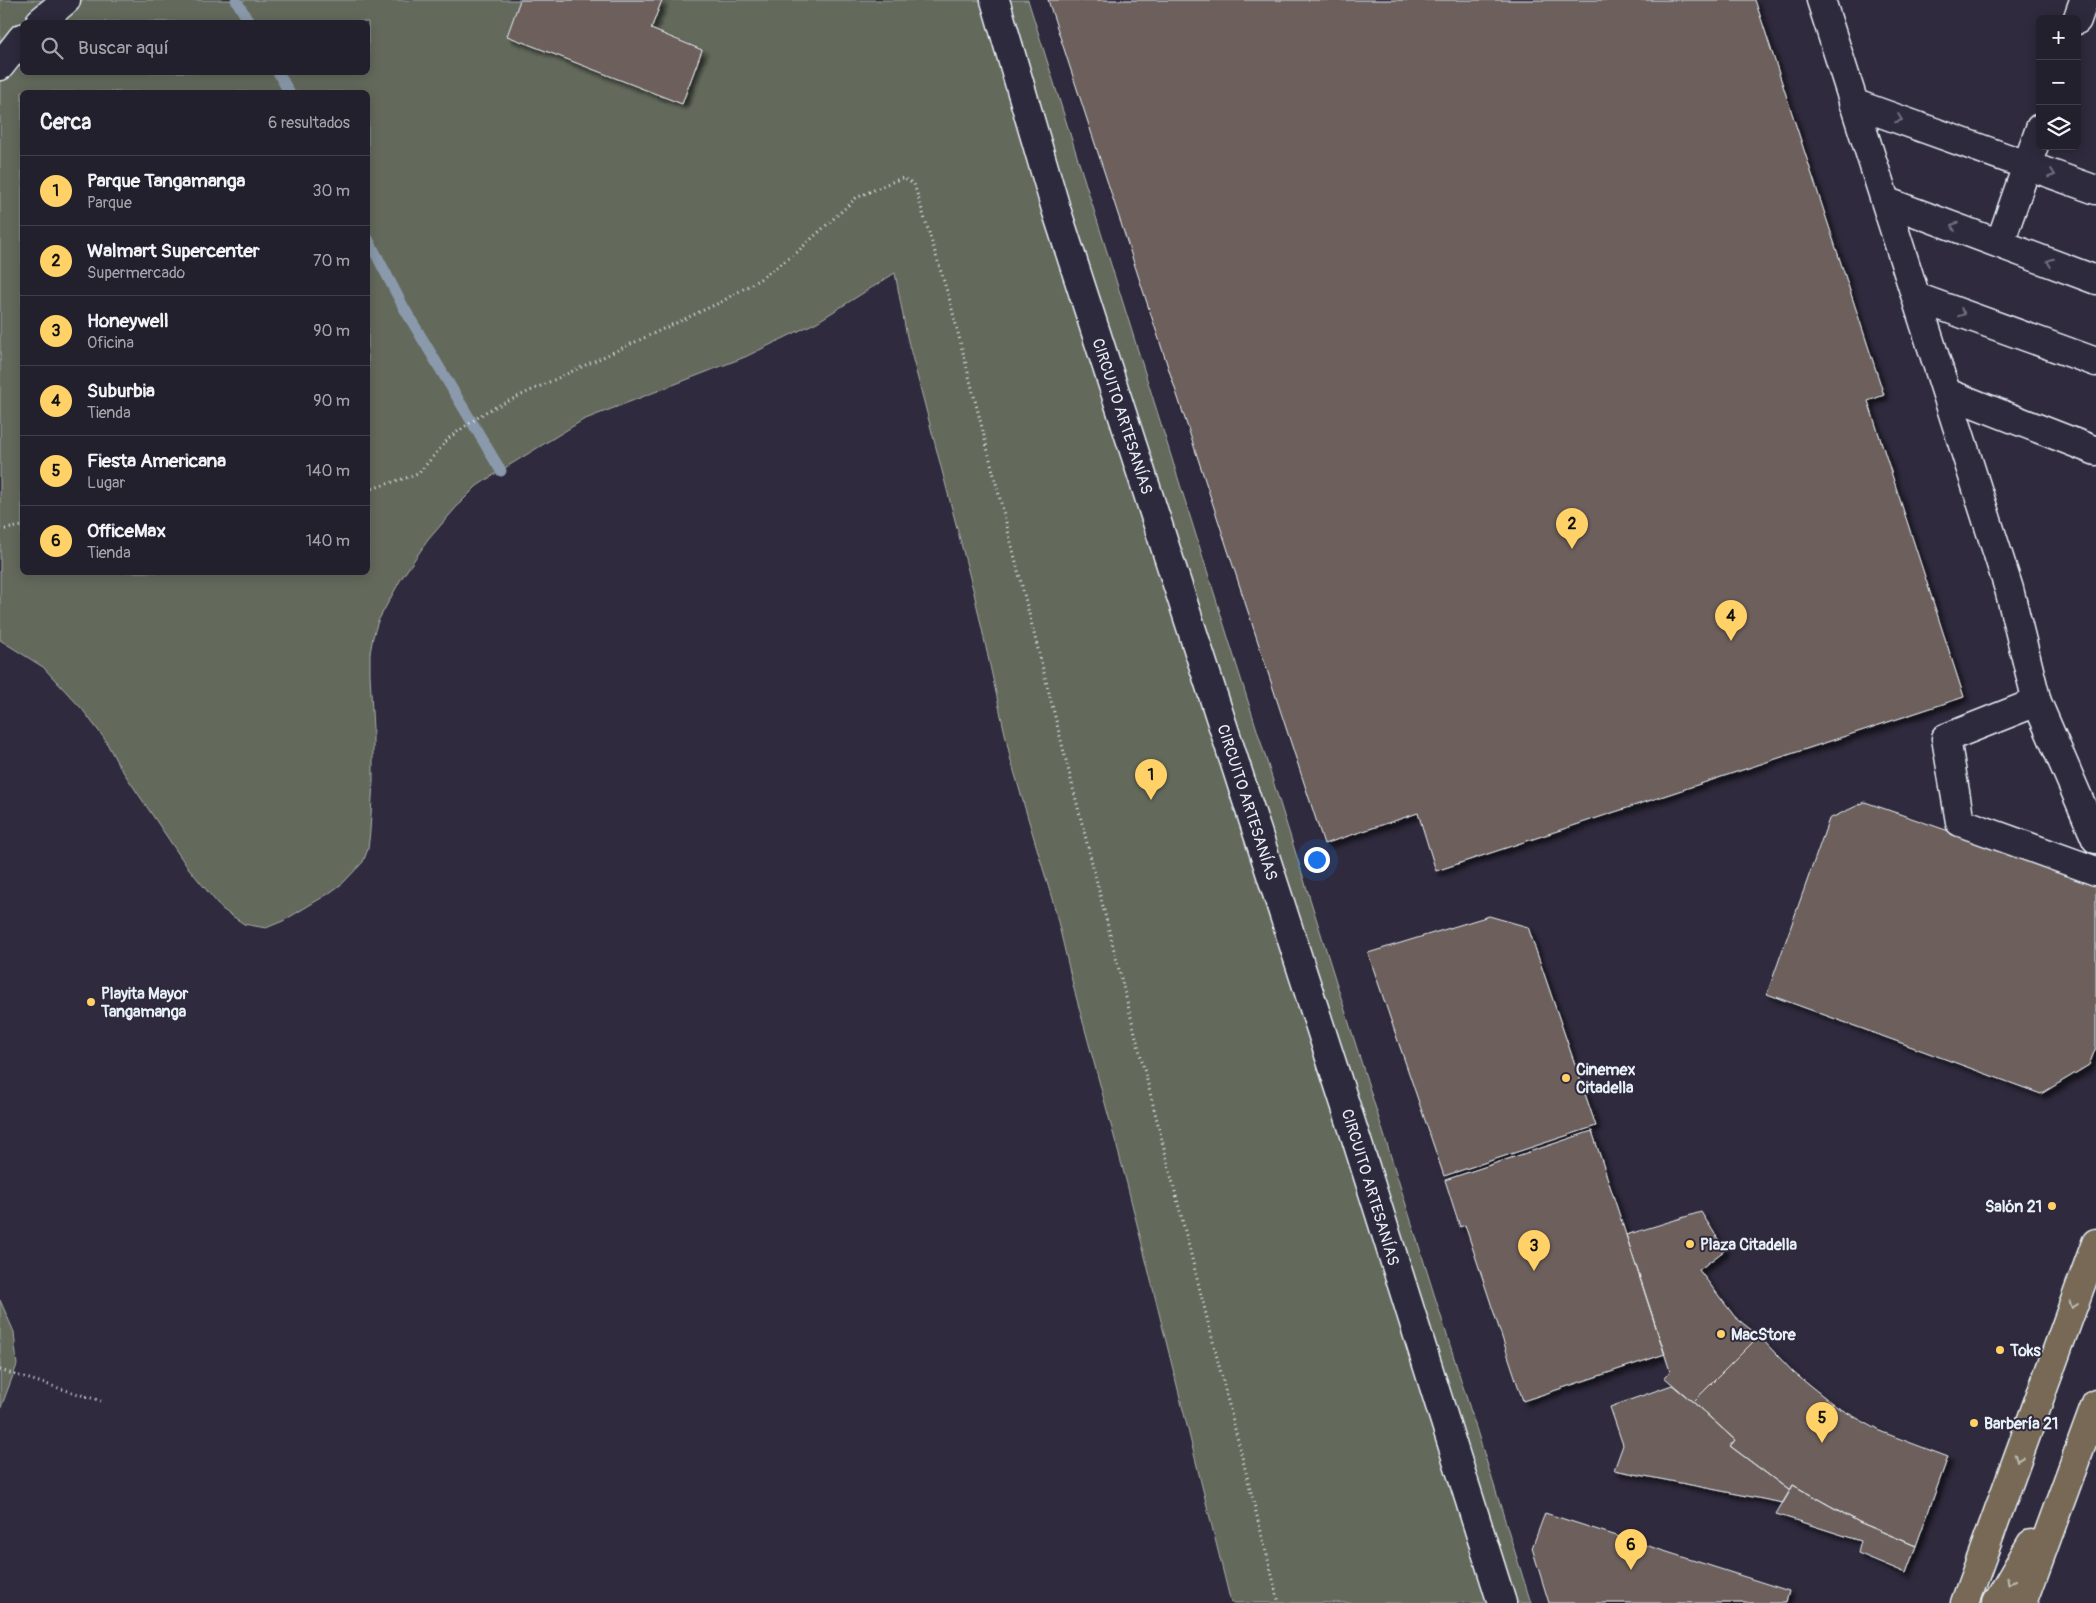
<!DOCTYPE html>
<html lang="es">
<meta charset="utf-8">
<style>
body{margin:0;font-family:Pangolin,sans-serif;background:#2b2836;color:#f1f3f6}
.controls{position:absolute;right:15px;top:15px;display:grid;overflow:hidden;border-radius:8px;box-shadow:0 2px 12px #0003}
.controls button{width:45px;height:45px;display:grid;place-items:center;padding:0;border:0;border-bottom:1px solid #403e4a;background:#23202e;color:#f1f3f6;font:25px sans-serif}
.you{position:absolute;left:1316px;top:859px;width:18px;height:18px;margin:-12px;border:4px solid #fff;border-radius:50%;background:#1a73e8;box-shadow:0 0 0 8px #1a73e833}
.badge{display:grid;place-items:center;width:32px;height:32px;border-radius:50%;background:#ffd166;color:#111;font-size:16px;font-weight:700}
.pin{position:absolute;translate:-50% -41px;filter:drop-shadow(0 1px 2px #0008)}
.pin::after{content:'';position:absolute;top:26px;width:18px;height:15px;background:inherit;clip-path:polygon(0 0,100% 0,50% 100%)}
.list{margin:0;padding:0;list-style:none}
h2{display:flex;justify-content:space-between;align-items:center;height:65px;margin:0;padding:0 20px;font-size:21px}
h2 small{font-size:16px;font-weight:400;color:#a3a3aa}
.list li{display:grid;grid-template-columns:32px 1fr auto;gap:15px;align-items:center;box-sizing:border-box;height:70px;padding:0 20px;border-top:1px solid #403e4a}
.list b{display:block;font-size:19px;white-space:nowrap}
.list p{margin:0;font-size:16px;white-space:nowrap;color:#a3a3aa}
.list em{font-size:16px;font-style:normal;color:#a3a3aa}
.icon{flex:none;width:28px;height:28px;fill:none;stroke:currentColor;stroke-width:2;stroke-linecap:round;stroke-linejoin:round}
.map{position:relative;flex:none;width:2096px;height:1603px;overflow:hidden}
.search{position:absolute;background:#23202e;box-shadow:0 2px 12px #0003;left:20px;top:20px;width:350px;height:55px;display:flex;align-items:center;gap:12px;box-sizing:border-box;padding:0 18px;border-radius:8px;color:#a3a3aa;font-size:19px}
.panel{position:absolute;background:#23202e;box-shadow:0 2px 12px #0003;left:20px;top:90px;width:350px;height:485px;border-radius:8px}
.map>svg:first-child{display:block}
.green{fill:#646a5c;stroke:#a6aeaa;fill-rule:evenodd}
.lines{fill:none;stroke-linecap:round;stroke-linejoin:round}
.stream{stroke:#8a99ab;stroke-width:11}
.building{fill:#6c5f5b;stroke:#e8f1f8;filter:url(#shadow)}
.minor-casing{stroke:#e8f1f8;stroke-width:31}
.major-casing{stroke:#e8f1f8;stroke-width:31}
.highway-casing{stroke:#e8f1f8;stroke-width:31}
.path{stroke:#e8f1f8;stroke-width:3;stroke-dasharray:1 4;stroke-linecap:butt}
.minor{stroke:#2f2a3d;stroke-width:28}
.major{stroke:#776954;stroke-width:28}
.highway{stroke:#776954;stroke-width:28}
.oneway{stroke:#70707e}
.oneway2{stroke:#bbbbb6}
.poi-dot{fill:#ffd166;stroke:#2f2a3d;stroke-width:2}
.labels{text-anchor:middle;stroke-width:4;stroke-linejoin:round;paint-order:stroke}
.street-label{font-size:16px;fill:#e8f1f8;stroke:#2f2a3d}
.poi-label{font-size:16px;font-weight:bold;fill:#e8f1f8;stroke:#2f2a3d;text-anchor:start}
</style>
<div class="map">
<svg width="2096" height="1603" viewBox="0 0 2096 1603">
<defs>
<filter id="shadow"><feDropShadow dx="4.5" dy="4.5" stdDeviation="2.5" flood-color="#0009"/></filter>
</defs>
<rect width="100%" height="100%" fill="#2f2a3d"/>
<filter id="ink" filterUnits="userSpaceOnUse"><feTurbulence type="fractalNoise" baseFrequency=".02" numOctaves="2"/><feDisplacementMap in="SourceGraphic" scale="10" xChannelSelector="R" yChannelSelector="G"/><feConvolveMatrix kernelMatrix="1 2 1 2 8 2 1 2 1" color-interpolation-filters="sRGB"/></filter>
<g filter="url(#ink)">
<path class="green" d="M0,0H1028L1531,1603H1231L1127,1184L1074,989L1055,909L1011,761L974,593L907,337L895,273L817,322L745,357L583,420L495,474L477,486L460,503L428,540L401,579L378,621L373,637L370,653V674L373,729V782L370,831L368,849L363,862L343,883L328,894L283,921L266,928L244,924L222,909L186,865L118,764L104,738L82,709L43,667L0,640ZM22,22H368V72H22ZM22,92H368V572H22Z
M0,1300L14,1332L17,1365L0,1410Z"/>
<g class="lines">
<path class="stream" d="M236,0L249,22
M278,72L289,92
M368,239L404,308L501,471"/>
</g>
<path class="building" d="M520,0H662L651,29L702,50L682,104L507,36Z
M1048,0H1755L1884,395L1868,401L1964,697L1436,871L1418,813L1324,844Z
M1865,802L2096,882V1047L2089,1065L2041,1094L1767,994L1829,819Z
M1489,916L1528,927L1596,1126L1444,1176L1368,953Z
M1592,1131L1665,1354L1523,1401L1465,1225L1460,1227L1445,1180Z
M1701,1212L1725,1250L1699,1270L1735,1317L1759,1336L1693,1402L1664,1377L1670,1371L1626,1235Z
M1759,1336L1794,1373L1837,1407L1882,1432L1948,1457L1916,1546L1859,1522L1793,1485L1790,1491L1730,1446L1735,1440L1693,1402Z
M1672,1385L1693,1402L1735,1440L1730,1446L1790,1491L1783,1503L1614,1470L1623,1445L1610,1407Z
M1793,1485L1859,1522L1916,1546L1906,1573L1858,1553L1861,1541L1776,1514Z
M1545,1513L1789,1591L1786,1603H1549L1532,1548Z"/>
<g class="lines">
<g class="minor-casing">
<path id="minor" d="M995,0L1056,209L1355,1135L1502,1603
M1821,0L2009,589L2037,702L2096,839
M2077,20L2084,0
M40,22L66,0
M0,66L22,38
M1853,103L2096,190
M1885,201L2096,280
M2000,243L2040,128
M1916,297L2096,362
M1947,393L2096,451
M2037,702L1946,738L1960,822L2096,871"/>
</g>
<g class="major-casing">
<path id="major" d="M1965,1603L2096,1243"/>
</g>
<g class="highway-casing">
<path id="highway" d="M1997,1603L2031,1544
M2023,1603L2096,1404"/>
</g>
<path class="path" d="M368,490L418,474L450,437L487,411L721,302L760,279L796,253L856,198L889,183L903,178L914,184L950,301L1279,1603
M0,530L22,526
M0,1370L101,1401"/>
<use href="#minor" class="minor"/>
<use href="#major" class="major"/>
<use href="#highway" class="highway"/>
</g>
<defs><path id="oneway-chevron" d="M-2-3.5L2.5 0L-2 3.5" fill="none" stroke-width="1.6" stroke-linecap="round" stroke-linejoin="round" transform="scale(1.25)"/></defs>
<g class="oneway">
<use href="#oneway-chevron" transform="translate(1899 119) rotate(20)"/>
<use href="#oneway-chevron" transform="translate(2052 174) rotate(20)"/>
<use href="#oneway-chevron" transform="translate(1954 226) rotate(-160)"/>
<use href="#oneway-chevron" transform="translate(2050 262) rotate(-159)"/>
<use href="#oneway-chevron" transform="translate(1962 313) rotate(20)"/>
</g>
<g class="oneway2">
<use href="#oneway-chevron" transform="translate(2073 1305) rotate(110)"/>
<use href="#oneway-chevron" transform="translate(2018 1458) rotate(110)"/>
<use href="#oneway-chevron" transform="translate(2010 1581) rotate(120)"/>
</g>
</g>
<g class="poi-dot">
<circle cx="91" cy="1002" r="5"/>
<circle cx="1566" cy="1078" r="5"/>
<circle cx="2052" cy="1206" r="5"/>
<circle cx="1690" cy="1244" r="5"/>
<circle cx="1721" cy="1334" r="5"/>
<circle cx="2000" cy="1350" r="5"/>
<circle cx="1974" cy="1423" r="5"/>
</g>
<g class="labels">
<g class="street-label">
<text transform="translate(1123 416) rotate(72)" y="6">CIRCUITO ARTESANÍAS</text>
<text transform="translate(1248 802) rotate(72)" y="6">CIRCUITO ARTESANÍAS</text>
<text transform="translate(1371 1187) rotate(73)" y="6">CIRCUITO ARTESANÍAS</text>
</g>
<g class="poi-label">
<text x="101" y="999">Playita Mayor<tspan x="101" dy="18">Tangamanga</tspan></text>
<text x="1576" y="1075">Cinemex<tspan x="1576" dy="18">Citadella</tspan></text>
<text x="2042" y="1212" text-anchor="end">Salón 21</text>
<text x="1700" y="1250">Plaza Citadella</text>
<text x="1731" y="1340">MacStore</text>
<text x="2010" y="1356">Toks</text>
<text x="1984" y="1429">Barbería 21</text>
</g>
</g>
</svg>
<div class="controls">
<button>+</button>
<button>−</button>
<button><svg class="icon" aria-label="layers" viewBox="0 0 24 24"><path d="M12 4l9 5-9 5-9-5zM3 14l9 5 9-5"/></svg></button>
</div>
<div class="you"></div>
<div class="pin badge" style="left:1151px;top:800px">1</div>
<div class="pin badge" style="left:1572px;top:549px">2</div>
<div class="pin badge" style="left:1534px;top:1271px">3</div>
<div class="pin badge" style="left:1731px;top:641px">4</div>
<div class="pin badge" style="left:1822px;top:1443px">5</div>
<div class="pin badge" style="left:1631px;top:1570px">6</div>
<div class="search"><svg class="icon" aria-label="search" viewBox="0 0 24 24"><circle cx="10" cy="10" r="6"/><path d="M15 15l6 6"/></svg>Buscar aquí</div>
<section class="panel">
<h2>Cerca<small>6 resultados</small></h2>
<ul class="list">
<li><span class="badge">1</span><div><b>Parque Tangamanga</b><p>Parque</p></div><em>30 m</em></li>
<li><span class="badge">2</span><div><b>Walmart Supercenter</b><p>Supermercado</p></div><em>70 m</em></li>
<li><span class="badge">3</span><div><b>Honeywell</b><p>Oficina</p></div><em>90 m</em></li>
<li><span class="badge">4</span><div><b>Suburbia</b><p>Tienda</p></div><em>90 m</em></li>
<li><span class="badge">5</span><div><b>Fiesta Americana</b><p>Lugar</p></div><em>140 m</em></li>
<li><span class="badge">6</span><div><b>OfficeMax</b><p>Tienda</p></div><em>140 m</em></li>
</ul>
</section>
</div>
